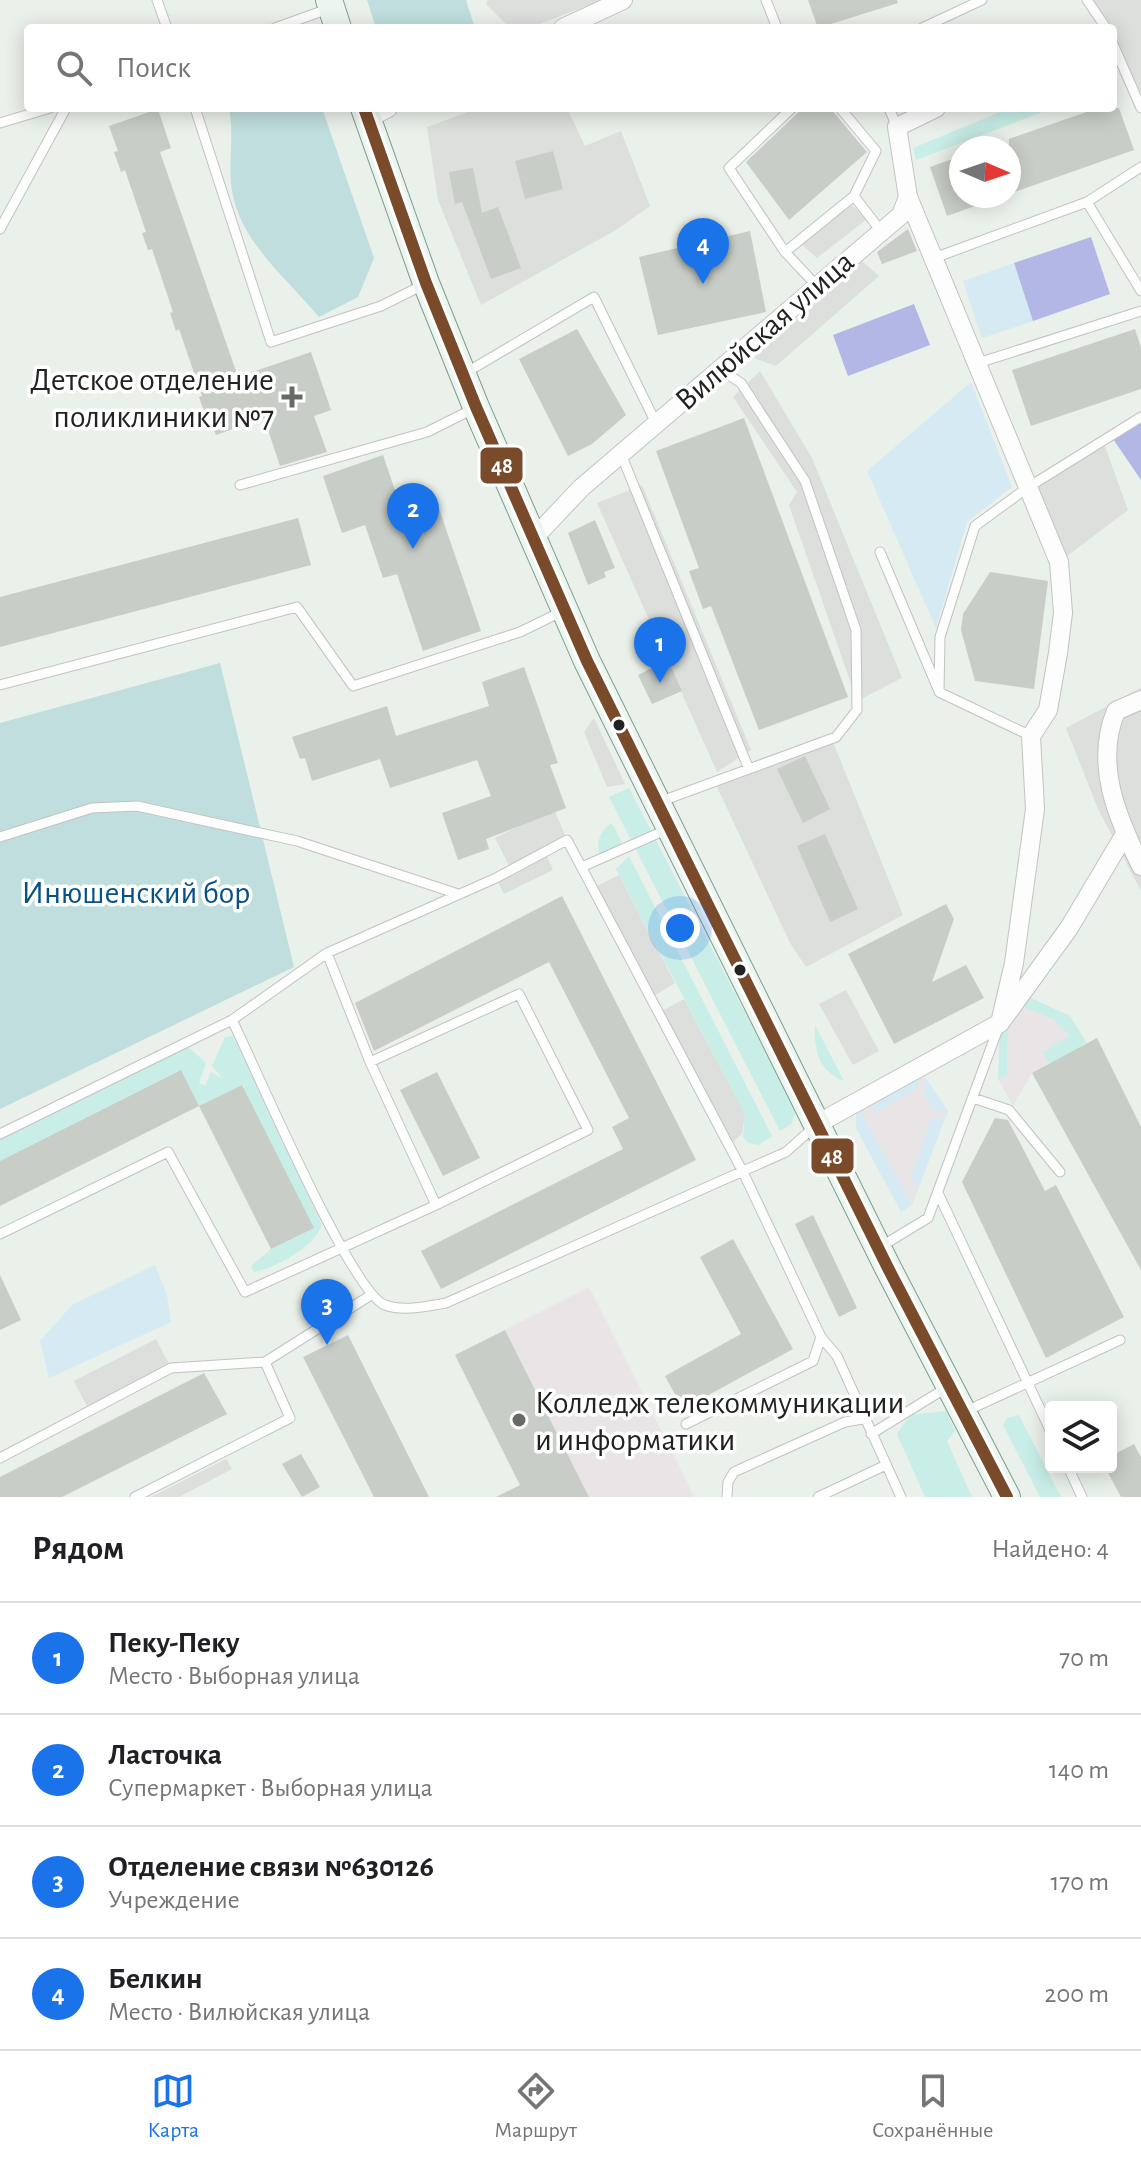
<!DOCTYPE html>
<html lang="ru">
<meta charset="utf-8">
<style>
body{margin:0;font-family:"Alegreya Sans",sans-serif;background:#f6f6f6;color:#202124}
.controls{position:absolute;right:24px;bottom:24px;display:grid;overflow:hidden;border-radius:8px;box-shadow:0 4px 20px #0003}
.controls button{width:72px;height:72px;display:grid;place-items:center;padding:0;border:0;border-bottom:2px solid #e0e0e0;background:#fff;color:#202124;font:40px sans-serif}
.compass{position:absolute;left:949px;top:136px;width:72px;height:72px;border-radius:50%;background:#fff;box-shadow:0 4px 20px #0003;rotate:92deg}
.you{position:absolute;left:680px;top:928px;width:28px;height:28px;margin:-20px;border:6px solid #fff;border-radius:50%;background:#1a73e8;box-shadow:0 0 0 12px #1a73e833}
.badge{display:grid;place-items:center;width:52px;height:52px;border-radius:50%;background:#1a73e8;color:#fff;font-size:26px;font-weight:700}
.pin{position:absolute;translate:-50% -66px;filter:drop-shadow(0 2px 4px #0008)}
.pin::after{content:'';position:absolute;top:42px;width:28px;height:24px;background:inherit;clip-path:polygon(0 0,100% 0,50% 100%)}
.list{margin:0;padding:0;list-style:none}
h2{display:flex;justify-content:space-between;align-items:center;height:104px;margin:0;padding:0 32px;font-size:34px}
h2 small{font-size:26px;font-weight:400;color:#757577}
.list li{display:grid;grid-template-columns:52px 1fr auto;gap:24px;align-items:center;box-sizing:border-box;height:112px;padding:0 32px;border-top:2px solid #e0e0e0}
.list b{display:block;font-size:30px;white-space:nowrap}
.list p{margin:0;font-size:26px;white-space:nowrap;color:#757577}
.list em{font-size:26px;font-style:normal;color:#757577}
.icon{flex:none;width:44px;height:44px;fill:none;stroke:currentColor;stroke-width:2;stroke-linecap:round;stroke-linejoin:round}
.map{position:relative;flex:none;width:1141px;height:1497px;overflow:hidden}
.search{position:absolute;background:#fff;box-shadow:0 4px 20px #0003;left:24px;right:24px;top:24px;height:88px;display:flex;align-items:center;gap:20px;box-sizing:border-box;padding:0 28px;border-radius:8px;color:#757577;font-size:30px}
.sheet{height:552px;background:#fff}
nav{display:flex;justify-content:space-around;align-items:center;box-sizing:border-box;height:112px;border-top:2px solid #e0e0e0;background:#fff;font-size:22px;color:#757577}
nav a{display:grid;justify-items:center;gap:4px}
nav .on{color:#1a73e8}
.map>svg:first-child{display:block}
.residential{fill:#dcdfdc}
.grass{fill:#c8eee7}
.forest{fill:#bfdedd}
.park{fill:#d6eaf4}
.pitch{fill:#b2b7e6}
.plaza{fill:#e9e5e7}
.building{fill:#c8cdc7}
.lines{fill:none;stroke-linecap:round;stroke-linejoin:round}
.service-casing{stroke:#c1c3c1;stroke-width:11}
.minor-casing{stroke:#c1c3c1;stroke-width:20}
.secondary-casing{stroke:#809c8c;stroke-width:28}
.service{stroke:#fcfdfc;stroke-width:9}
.minor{stroke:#fcfdfc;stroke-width:18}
.secondary{stroke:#ecf5ef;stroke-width:26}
.bus-1-casing{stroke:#fff;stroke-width:18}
.bus-1{stroke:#7a4b2a;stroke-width:12}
.poi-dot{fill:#686a68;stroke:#fff;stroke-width:3}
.bus-dot{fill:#222;stroke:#fff;stroke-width:3}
.labels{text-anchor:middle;stroke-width:7;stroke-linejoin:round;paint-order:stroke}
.street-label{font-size:32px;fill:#222;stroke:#fff}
.poi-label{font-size:32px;fill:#222;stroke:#fff;text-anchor:end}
.park-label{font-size:32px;fill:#075188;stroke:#fff}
.line-badge{stroke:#fff;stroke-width:3}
.badge-label{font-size:22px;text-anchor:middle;font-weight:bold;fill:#fff}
</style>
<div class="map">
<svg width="1141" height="1497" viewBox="0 0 1141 1497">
<rect width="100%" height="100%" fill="#eaf0ea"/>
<path class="residential" d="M488,0H602L529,28H510L486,4Z
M1087,0H1141V108L1113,44V28H1106Z
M479,108H567L585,146L621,131L650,206L616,230L481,305L438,200L427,127Z
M848,202L867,219L817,258L799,242Z
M861,260L879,276L776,366L754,358Z
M760,371L812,458L902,678L857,701L789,505L797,492L733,397Z
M1103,441L1128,510L1059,562L1027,488Z
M642,485L751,750L717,772L597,503Z
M1141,688V891L1098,809L1066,728Z
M594,718L625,784L607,787L584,732Z
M831,737L903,915L806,967L790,943L717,787Z
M554,809L567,840L545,852L553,870L504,894L496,878L511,869L495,838Z
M619,875L675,983L652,997L595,887Z
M846,990L879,1051L853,1065L819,1004Z
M684,999L745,1114L742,1134L729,1145L660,1012Z
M156,1339L171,1368L89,1410L74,1381Z
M226,1459L232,1469L179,1497H151Z"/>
<path class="grass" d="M1010,108H1053L916,160L913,148Z
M629,788L792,1104L795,1114L791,1124L780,1131L609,797Z
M612,823L623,845L601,856C594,844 601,829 612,823Z
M629,856L772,1136L759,1145L748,1143L743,1137L745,1114L616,869Z
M1027,996L1070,1016L1088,1045L1049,1066L1042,1052L1069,1035L1023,1007Z
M1014,1010L1020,1014L1008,1028L1007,1076L998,1079L1000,1027Z
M815,1025L844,1081C818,1070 814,1051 815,1025Z
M233,1036L322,1225C314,1247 277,1267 254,1272L251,1266L271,1249L313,1228L242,1085L199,1106L180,1070L0,1161V1138L187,1046L206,1063L199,1083L205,1086L211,1072L223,1079L212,1066L225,1037Z
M946,1411L955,1431L947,1441L972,1497H925L897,1434L910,1415Z
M1019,1415L1061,1497H1040L1003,1425L1007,1418Z"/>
<path class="forest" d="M367,0H466L475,28H376Z
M229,108H322L374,258L358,297L319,317C285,276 236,239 231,183C229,157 234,134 229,108Z
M220,663L294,967L0,1109V723Z"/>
<path class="park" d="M1014,263L1033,321L982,338L963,281Z
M971,382L1012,487L967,522L936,628L867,471Z
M917,1078H926L948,1111L912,1205L901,1212L856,1128V1112Z
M155,1265L167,1295L171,1322L49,1378L40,1341L72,1305Z"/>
<path class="pitch" d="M1091,237L1110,294L1033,321L1014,263Z
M914,304L930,345L848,376L833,335Z
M1141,417V480L1111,436Z"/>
<path class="plaza" d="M1023,1007L1053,1019L1070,1035L1043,1052L1048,1064L1032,1073L1013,1106L998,1079L1007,1076L1008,1028Z
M917,1078H926L924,1095L934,1112L948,1111L943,1119L931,1117L911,1177L918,1187L912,1205L859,1108L869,1103L875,1113L917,1088Z
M589,1287L678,1464L694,1497H589L505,1330Z"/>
<path class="building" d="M808,0H897L898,3L818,28Z
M803,108H830L867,152L789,220L746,162Z
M1098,108H1119L1134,150L1009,194V139Z
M158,109L171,148L160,152L238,377L311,352L331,410L314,416L327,452L280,466L264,418L216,435L208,413L205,414L199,397L202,396L179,329L176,331L170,313L173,312L152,249L148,250L142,233L146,232L125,170L121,172L114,152L118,151L109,126Z
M553,151L563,189L525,199L515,161Z
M961,156V196L995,199L947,216L930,167Z
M473,168L482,213L498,207L521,268L491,279L462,202L455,204L449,172Z
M908,229L917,251L882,264L877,252Z
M750,231L766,312L658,335L639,257Z
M577,329L626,415L592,444L568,456L519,359Z
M1135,329L1141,348V389L1031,426L1012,370Z
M744,418L848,697L759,730L711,606L703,609L689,571L699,568L656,451Z
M383,455L401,508L435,497L481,631L423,651L397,574L383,578L365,525L342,533L323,476Z
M298,518L311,565L0,647V597Z
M595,520L615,568L604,572L606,577L588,585L568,533Z
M990,572L1048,581L1034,689L975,681L961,630L963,614Z
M668,660L682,691L652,704L638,675Z
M524,667L558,763L550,765L566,808L486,839L489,849L458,860L442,813L491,796L477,760L390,788L380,759L312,781L305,758L300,759L292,737L387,706L396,736L489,706L482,682Z
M805,756L830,809L803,823L777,769Z
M825,834L858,909L830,922L797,846Z
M562,896L696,1160L441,1289L421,1251L623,1149L612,1127L629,1118L549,962L374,1051L355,1003Z
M946,904L954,919L932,982L966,965L984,998L894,1044L848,954Z
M1097,1038L1141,1127V1270L1032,1073Z
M181,1070L199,1106L0,1206V1161Z
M437,1072L480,1158L443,1176L400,1090Z
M242,1085L314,1228L271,1249L199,1106Z
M995,1118L1008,1120L1045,1191L1056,1185L1124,1317L1046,1358L962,1182Z
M813,1215L857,1308L839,1317L795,1224Z
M733,1239L793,1349L683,1409L665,1376L741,1334L700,1257Z
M0,1275L21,1320L0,1330Z
M505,1330L589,1497H496L520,1485L455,1355Z
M348,1335L429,1497H374L303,1357Z
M204,1373L227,1414L62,1497H0V1477Z
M1134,1444L1141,1457V1497H1121L1105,1467H1111V1456Z
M301,1454L320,1487L302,1497L282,1464Z"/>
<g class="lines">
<g class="service-casing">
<path id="service" d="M157,0L167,28
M766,0L777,28
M1087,0L1106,28
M275,28L328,9
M922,28L982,0
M1113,44L1141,108
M195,108L271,342L381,306L423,285
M792,108L729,168L785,252L816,285
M840,108L876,151L854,196
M889,108L897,127
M0,123L50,108
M1087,202L1141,167
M0,229L66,108
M785,252L854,196L881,231
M934,258L1087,202L1141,291
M978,363L1141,311
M467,372L594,297L656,423
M621,454L748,767
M240,485L427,432L473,409
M880,552L938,689
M0,685L297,607L353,686L520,632L561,612
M1031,736L939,692L940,637L975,526L1027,488L1141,417
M659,802L836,737L857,710L856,630L805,481L741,383L718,368
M0,837L92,808L137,806L297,841L458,894
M584,866L668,829
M327,953L370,1062L436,1205
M232,1020C254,1064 351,1293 385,1305C404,1312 427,1306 446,1303L786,1152L814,1127
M973,1098L1009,1110L1060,1172
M0,1134L232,1020L327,953L496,878L567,840L743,1172L821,1337L813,1361L686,1424
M938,1193L1051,1432
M0,1234L168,1152L245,1292L436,1205L588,1130L519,994L370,1062
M880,1247L928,1218L999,1026
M821,1337L837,1356L901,1497
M964,1412L1120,1340
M871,1434L946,1388
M0,1458L171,1368L265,1362
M1068,1467L1082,1497
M135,1497L290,1418L265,1362L371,1295
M727,1497L728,1482L734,1472L845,1422L863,1419
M818,1497L886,1465"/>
</g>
<g class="minor-casing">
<path id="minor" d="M563,28L623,0
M367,119L388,108
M908,197L1059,562L1063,613L1058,653L1048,710L1031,736L1035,809L1014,963L1000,1023
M532,540L581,488L901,215L908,197L897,127L936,108
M1141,700L1116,711C1094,764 1117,817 1141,866
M817,1124L1000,1023L1069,928L1125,834"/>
</g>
<g class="secondary-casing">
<path id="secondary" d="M329,0L338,28
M364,108L426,283L476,407L587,661L888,1268L1007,1497"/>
</g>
<use href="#service" class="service"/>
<use href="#minor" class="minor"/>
<use href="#secondary" class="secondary"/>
<g class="bus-1-casing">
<path id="bus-1" d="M364,108L426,283L476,407L587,661L888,1268L1007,1497"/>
</g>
<use href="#bus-1" class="bus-1"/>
</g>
<g class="poi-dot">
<path d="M288 385h8v8h8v8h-8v8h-8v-8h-8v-8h8z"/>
<circle cx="519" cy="1420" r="8"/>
</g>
<g class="bus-dot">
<circle cx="619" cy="725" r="7"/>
<circle cx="740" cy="970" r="7"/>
</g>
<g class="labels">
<g class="street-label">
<text transform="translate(764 330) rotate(-41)" y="11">Вилюйская улица</text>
</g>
<g class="poi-label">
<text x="274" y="390">Детское отделение<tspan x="274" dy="37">поликлиники №7</tspan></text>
<text x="535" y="1413" text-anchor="start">Колледж телекоммуникации<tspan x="535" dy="37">и информатики</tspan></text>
</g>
<g class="park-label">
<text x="136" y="903">Инюшенский бор</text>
</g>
</g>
<g class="line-badge">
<rect x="479" y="446" width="45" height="39" rx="8" fill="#7a4b2a"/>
<rect x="810" y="1137" width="45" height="38" rx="8" fill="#7a4b2a"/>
</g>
<g class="badge-label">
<text x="502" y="473">48</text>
<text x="832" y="1164">48</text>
</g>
</svg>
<div class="controls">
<button><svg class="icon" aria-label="layers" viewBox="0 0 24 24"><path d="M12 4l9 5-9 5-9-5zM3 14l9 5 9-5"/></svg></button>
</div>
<svg class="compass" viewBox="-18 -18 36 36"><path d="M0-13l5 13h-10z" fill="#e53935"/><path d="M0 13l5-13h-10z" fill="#757577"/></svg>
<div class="you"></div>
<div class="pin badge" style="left:660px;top:683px">1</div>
<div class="pin badge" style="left:413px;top:549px">2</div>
<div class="pin badge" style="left:327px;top:1345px">3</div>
<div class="pin badge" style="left:703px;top:284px">4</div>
<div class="search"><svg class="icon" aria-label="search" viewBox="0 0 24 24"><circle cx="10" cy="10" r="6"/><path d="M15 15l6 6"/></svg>Поиск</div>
</div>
<section class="sheet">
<h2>Рядом<small>Найдено: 4</small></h2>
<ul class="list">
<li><span class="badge">1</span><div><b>Пеку-Пеку</b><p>Место · Выборная улица</p></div><em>70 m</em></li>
<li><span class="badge">2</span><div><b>Ласточка</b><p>Супермаркет · Выборная улица</p></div><em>140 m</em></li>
<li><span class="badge">3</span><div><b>Отделение связи №630126</b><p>Учреждение</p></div><em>170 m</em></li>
<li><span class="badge">4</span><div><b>Белкин</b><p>Место · Вилюйская улица</p></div><em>200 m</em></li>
</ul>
</section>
<nav>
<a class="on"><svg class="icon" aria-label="map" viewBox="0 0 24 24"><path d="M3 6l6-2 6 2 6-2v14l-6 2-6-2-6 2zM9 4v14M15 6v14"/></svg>Карта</a>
<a><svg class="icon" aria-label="directions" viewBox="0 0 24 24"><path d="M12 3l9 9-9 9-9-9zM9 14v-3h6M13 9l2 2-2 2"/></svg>Маршрут</a>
<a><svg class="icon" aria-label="saved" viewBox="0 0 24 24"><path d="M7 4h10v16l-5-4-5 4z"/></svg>Сохранённые</a>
</nav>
